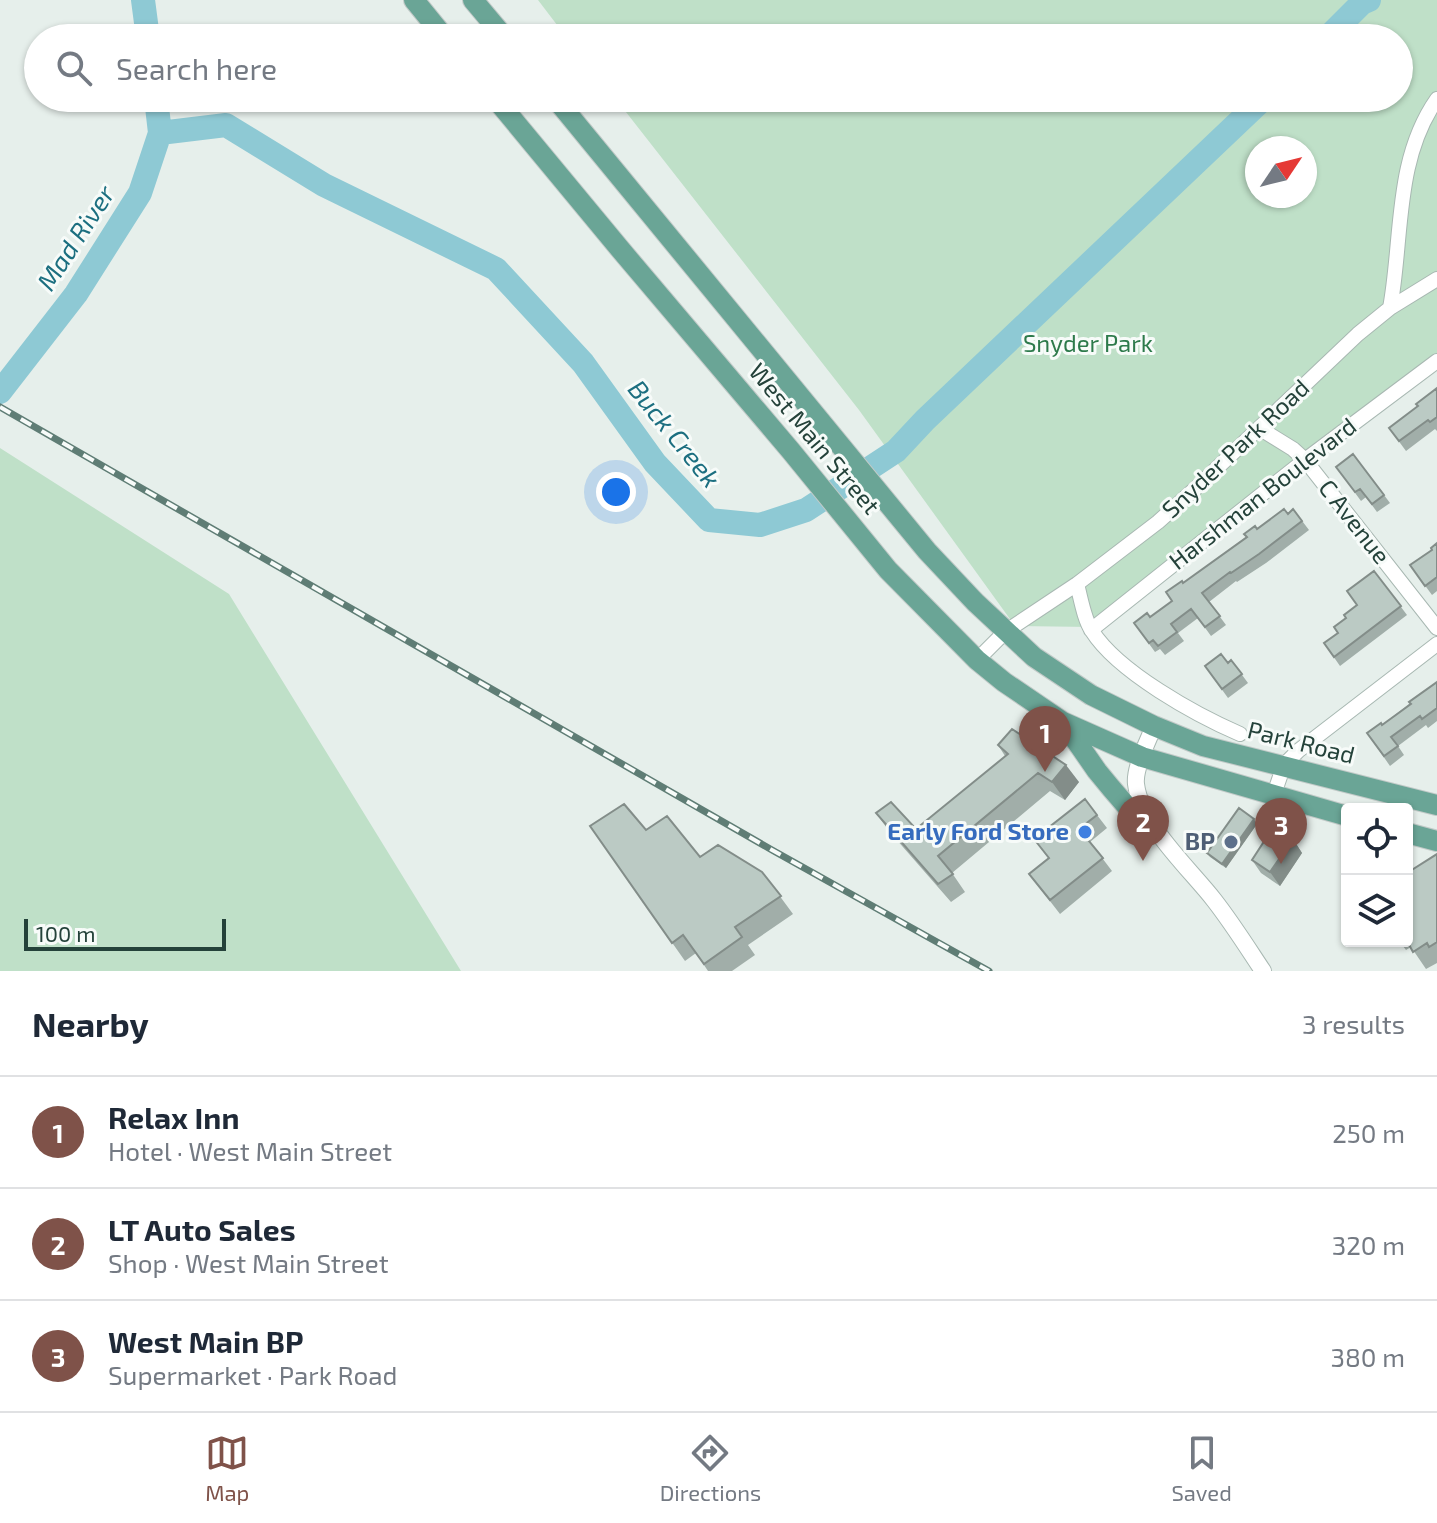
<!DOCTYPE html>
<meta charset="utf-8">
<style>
body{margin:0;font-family:"Exo 2",sans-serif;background:#f6f6f7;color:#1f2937}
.controls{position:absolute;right:24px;bottom:24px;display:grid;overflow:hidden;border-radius:8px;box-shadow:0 2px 6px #0004}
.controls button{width:72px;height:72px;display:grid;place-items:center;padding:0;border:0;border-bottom:2px solid #e0e1e3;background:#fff;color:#1f2937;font:40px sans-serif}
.compass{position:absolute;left:1245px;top:136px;width:72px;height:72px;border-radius:50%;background:#fff;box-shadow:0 2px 6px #0004;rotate:55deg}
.scale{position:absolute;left:24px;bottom:20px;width:202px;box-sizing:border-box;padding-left:8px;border:4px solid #24423a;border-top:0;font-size:22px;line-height:28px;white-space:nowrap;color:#24423a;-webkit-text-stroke:6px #f7fbf9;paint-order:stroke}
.you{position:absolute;left:616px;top:492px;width:28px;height:28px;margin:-20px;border:6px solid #fff;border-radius:50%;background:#1a73e8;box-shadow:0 0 0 12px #1a73e833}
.badge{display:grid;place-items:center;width:52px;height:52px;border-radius:50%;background:#7f5249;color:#fff;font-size:26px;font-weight:700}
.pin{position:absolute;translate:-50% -66px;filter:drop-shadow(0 2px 4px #0008)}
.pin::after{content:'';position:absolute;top:42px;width:28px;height:24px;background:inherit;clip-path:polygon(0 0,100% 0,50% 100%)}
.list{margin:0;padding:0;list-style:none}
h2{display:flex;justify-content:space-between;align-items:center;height:104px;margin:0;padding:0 32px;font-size:34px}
h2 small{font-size:26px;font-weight:400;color:#747a83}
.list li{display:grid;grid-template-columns:52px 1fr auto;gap:24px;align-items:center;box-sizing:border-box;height:112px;padding:0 32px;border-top:2px solid #e0e1e3}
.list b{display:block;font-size:30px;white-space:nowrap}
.list p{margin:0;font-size:26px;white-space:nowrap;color:#747a83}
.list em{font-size:26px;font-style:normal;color:#747a83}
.icon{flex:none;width:44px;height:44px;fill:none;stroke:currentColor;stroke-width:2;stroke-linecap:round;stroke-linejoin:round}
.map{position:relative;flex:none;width:1437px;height:971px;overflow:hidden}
.search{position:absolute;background:#fff;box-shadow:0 2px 6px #0004;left:24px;right:24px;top:24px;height:88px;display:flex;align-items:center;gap:20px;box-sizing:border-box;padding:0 28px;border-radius:44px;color:#747a83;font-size:30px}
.sheet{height:440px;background:#fff}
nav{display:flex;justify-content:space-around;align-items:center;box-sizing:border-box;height:112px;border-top:2px solid #e0e1e3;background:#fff;font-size:22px;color:#747a83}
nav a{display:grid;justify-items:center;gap:4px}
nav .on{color:#7f5249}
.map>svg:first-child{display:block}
.green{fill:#bfe0c8;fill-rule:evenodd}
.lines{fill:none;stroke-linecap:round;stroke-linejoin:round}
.river{stroke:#8ec9d4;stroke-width:24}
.minor-casing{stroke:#a8b8b2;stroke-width:16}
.tertiary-casing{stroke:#a8b8b2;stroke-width:18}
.primary-casing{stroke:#c2cac8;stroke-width:22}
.minor{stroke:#fff;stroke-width:14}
.tertiary{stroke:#fff;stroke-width:16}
.primary{stroke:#6aa596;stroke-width:20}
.rail-casing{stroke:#5f7d75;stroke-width:7}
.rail{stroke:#f7fbf9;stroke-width:4;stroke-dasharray:12;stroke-linecap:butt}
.wall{fill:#a1aea9}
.shaded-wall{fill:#838d89}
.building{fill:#bbcac4;stroke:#838d89;stroke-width:2}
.shop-dot{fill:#3f7fe0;stroke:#f7fbf9;stroke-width:3}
.service-dot{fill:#5c6f8a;stroke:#f7fbf9;stroke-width:3}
.labels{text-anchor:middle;stroke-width:6;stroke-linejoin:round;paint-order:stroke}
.park-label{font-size:24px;fill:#2d7a4b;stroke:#f7fbf9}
.street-label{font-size:24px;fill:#24423a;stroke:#f7fbf9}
.shop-label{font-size:24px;font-weight:bold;fill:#366cbe;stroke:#f7fbf9;text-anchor:end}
.service-label{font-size:24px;font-weight:bold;fill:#4e5e75;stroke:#f7fbf9;text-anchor:end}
.water-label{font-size:26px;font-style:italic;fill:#1c6f80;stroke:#f7fbf9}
</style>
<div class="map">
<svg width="1437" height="971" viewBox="0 0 1437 971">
<rect width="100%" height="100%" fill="#e6efeb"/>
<path class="green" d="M538,0H1437V365L1092,627L1015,626L859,410L615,98H1399V38H567ZM1257,148H1305V196H1257Z
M0,448L229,594L461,971H0Z"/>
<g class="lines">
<path class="river" d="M143,0L148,38
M1327,38L1362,3L1369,0
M160,133L226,125L324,185L496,269L583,363L655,463L709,520L760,525L806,510L896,451L925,420L1264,98
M0,392L76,294L140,193L160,133L156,98"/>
<g class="minor-casing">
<path id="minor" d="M1390,308C1403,238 1394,160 1437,99
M1259,428L1293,449L1305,460L1437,628
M1077,584C1081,599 1084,619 1092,631C1118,672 1196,715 1240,734
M1091,630L1305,460L1437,361
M977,660L1005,632L1077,584L1158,522L1196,488L1358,334L1390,308L1437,279
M1274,794L1284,765L1298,751L1437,644"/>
</g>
<g class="tertiary-casing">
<path id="tertiary" d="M1154,726C1148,741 1134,768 1136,784C1141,825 1189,868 1214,900C1232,923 1247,947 1263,971"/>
</g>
<g class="primary-casing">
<path id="primary" d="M414,0L445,38
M473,0L505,38
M495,98L620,249L791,451L888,570L977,660L1004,682L1063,722L1142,757L1347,816
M555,98L927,551L975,602L1034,657L1091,695L1154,726L1203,746L1437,805
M1063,722L1097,771L1111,788L1136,817L1152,826
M1407,833L1437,841"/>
</g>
<use href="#minor" class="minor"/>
<use href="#tertiary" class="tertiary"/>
<use href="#primary" class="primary"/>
<g class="rail-casing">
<path id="rail" d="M0,407L772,850L989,971"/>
</g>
<use href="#rail" class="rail"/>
</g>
<path class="wall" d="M1437,388V431L1435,429L1406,451L1389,428L1418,406Z
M1336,467L1384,495L1390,503L1377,512L1366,497L1361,501Z
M1293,509L1309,530L1266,563L1237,582L1236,581L1209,602L1226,625L1211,636L1198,618L1178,633L1184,641L1165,655L1160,649L1155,652L1134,623L1150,617L1172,601L1183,583L1257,529L1288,514Z
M1437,543V591L1432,595L1410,565L1432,550Z
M1374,571L1407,615L1340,666L1324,643L1338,633L1346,618L1357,605Z
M1231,660L1248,683L1228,698L1205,666L1228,663Z
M1437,682V721L1428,728L1426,725L1398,746L1404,755L1390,766L1367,733L1382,725Z
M998,745L1079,782L1065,800L1050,791L952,873L965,892L951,902L889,831L876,813L916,829L1005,756Z
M1097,815L1107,828L1090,842L1112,871L1060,914L1029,874L1048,858L1034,839Z
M1257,824L1226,868L1210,857L1207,853Z
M590,826L646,830L700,857L762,872L793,914L748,945L755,955L732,971H708L696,953L685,961Z
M1293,839L1302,853L1280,886L1261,873L1252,860Z
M1437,854V963L1426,969L1411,947L1406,950L1399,941H1407Z"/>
<path class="shaded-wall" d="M1066,765L1079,782L1065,800L1052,782Z
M1254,819L1257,824L1226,868L1222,864Z
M1293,839L1302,853L1280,886L1270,872Z"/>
<path class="building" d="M1437,388V417L1430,422L1428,420L1399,441L1389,428L1418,406L1416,404Z
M1353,454L1384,495L1372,504L1360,489L1355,492L1336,467Z
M1284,509L1288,514L1293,509L1302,521L1259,554L1231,573L1230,572L1202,593L1220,616L1205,627L1191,609L1171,624L1177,632L1158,646L1153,640L1149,643L1134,623L1147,613L1150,617L1172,601L1166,592L1182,581L1183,583L1247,537L1244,534L1255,526L1257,529Z
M1437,543V577L1425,586L1410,565L1432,550L1431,548Z
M1374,571L1401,606L1334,657L1324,643L1338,633L1334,627L1346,618L1344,615L1357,605L1347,591Z
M1221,654L1228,663L1231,660L1242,674L1222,689L1205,666Z
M1437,682V708L1422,719L1420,716L1391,737L1398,746L1384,756L1367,733L1381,723L1382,725L1411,704L1409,702Z
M1012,729L1066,765L1052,782L1038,773L938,856L953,874L938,884L876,813L891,802L916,829L1008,754L998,745Z
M1085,799L1097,815L1079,829L1103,858L1050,900L1029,874L1049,858L1034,839Z
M624,804L646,830L667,816L700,857L718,845L762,872L781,896L735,927L742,937L704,964L683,935L672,943L590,826Z
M1239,808L1254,819L1222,864L1207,853Z
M1274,826L1293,839L1270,872L1252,860Z
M1437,854V942L1429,947L1427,943L1413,952L1407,941V873Z"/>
<circle class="shop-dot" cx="1085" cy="832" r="8"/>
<circle class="service-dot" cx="1231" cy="842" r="8"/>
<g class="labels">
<g class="park-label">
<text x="1088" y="352">Snyder Park</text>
</g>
<g class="street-label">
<text transform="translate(814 439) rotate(50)" y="8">West Main Street</text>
<text transform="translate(1236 449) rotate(-43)" y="8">Snyder Park Road</text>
<text transform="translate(1263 494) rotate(-38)" y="8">Harshman Boulevard</text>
<text transform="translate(1354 522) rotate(52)" y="8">C Avenue</text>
<text transform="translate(1301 743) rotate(14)" y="8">Park Road</text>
</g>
<g class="shop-label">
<text x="1069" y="840">Early Ford Store</text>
</g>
<g class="service-label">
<text x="1215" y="850">BP</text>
</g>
<g class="water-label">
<text transform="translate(76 238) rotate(-57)" y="9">Mad River</text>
<text transform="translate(674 434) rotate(51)" y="9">Buck Creek</text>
</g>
</g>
</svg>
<div class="controls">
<button><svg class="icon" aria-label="locate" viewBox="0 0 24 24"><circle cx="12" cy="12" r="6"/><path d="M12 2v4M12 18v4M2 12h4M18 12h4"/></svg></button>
<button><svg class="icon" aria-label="layers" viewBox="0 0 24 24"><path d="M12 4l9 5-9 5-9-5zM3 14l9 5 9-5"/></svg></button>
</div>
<svg class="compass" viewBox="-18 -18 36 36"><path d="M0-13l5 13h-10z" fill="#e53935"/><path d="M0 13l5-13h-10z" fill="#747a83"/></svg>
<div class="scale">100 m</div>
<div class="you"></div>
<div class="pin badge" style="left:1045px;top:772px">1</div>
<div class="pin badge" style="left:1143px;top:861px">2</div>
<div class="pin badge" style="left:1281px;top:864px">3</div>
<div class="search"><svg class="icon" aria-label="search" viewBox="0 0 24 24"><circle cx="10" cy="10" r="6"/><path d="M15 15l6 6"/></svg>Search here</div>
</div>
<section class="sheet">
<h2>Nearby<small>3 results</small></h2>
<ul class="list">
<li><span class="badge">1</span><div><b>Relax Inn</b><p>Hotel · West Main Street</p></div><em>250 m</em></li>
<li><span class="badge">2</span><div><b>LT Auto Sales</b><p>Shop · West Main Street</p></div><em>320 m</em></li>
<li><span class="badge">3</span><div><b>West Main BP</b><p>Supermarket · Park Road</p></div><em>380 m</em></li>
</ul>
</section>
<nav>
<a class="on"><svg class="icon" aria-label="map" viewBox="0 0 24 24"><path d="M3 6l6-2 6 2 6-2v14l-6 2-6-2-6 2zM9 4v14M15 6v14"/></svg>Map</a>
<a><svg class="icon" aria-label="directions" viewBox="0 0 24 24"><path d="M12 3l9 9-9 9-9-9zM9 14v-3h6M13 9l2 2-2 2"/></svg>Directions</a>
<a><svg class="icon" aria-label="saved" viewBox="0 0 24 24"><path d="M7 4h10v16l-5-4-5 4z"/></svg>Saved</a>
</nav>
